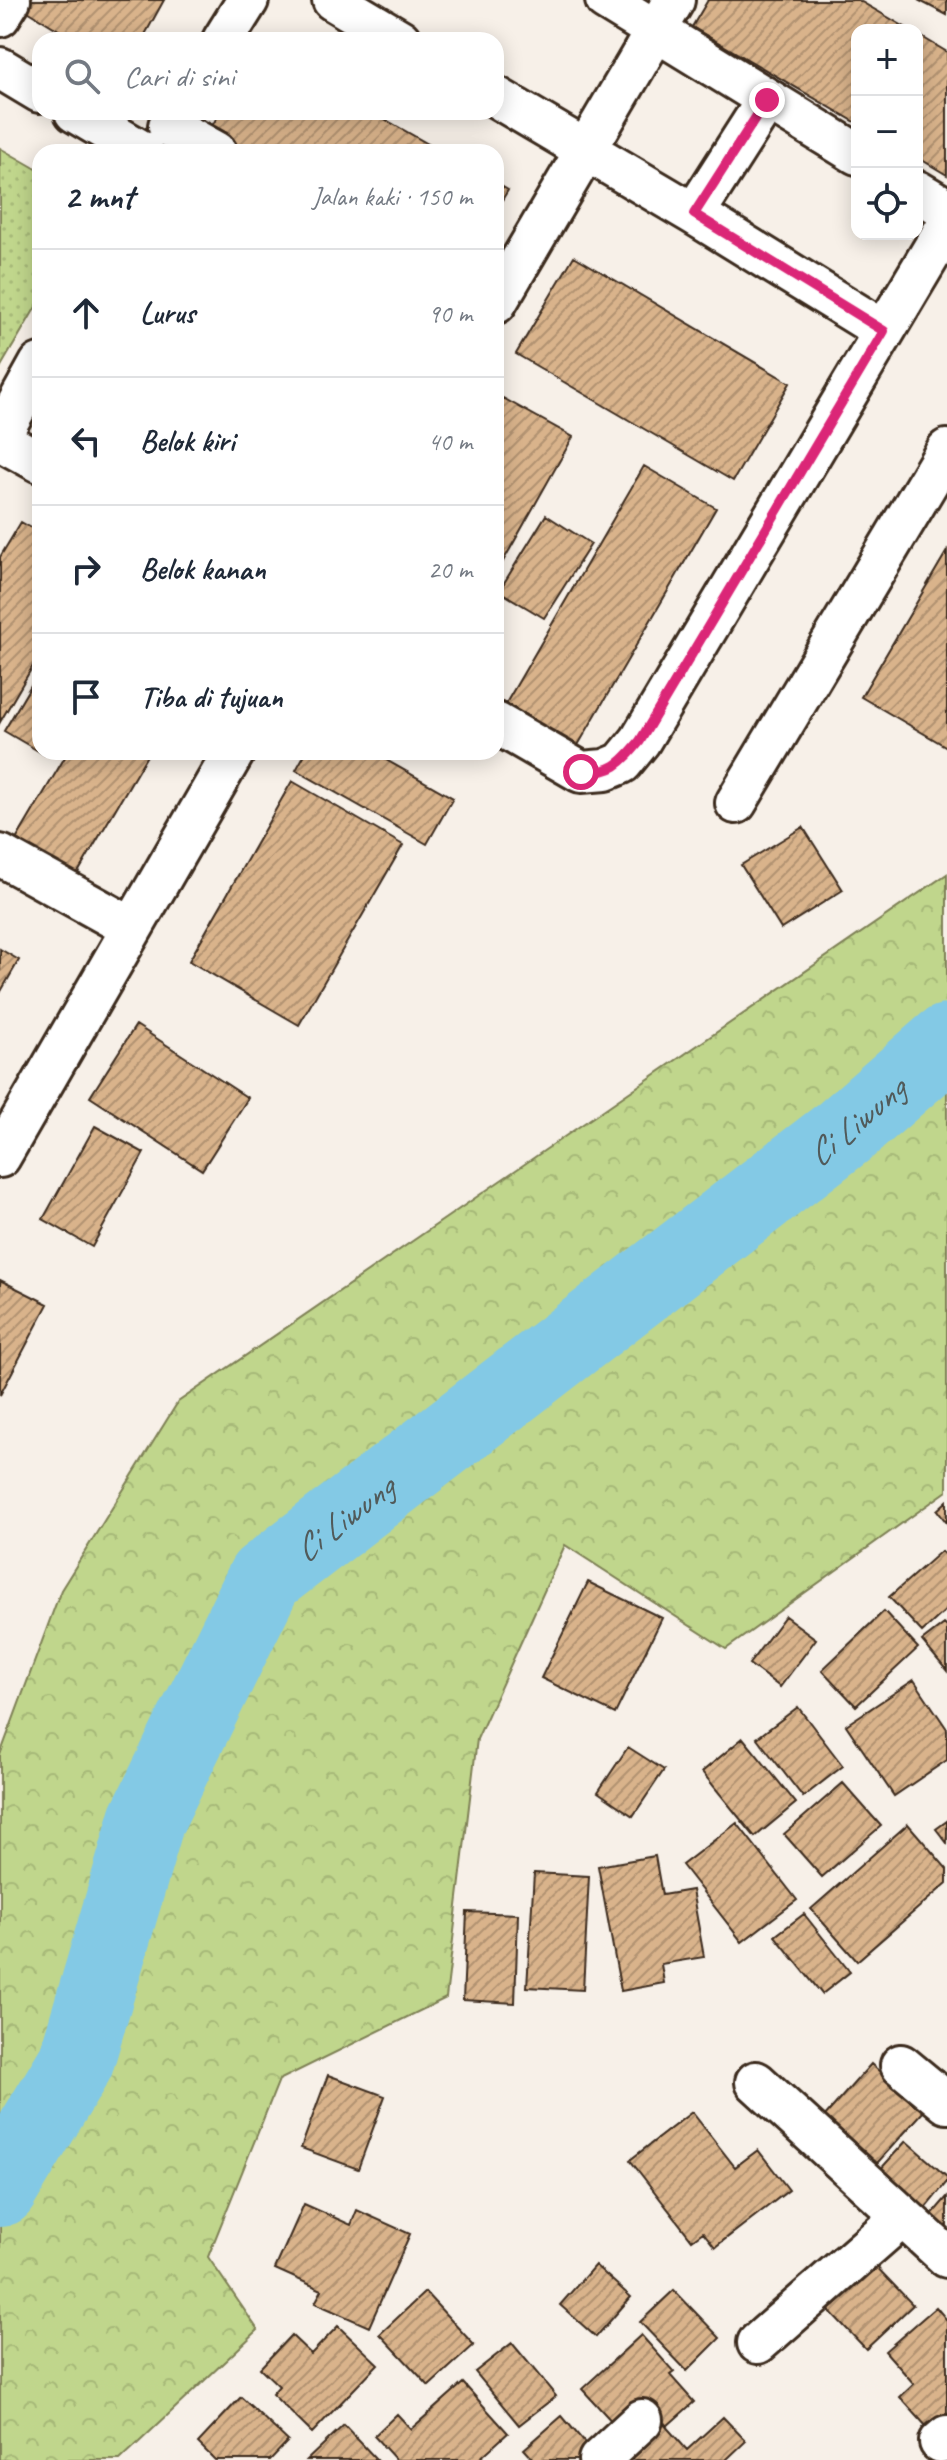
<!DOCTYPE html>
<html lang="id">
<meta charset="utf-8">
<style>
body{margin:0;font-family:Caveat,sans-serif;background:#f6f6f7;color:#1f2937}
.controls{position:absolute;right:24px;top:24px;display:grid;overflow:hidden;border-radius:16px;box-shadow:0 4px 20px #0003}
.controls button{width:72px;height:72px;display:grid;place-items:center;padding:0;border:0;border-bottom:2px solid #e0e1e3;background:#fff;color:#1f2937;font:40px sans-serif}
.stop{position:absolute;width:24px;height:24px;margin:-18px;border:6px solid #db2777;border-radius:50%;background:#fff}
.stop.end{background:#db2777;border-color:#fff;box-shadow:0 2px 8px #0008}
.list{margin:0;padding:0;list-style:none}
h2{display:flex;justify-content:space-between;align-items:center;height:104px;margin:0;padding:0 32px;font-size:34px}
h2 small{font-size:26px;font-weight:400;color:#747a83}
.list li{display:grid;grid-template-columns:52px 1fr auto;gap:24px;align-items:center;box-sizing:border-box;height:128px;padding:0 32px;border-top:2px solid #e0e1e3}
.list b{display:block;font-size:30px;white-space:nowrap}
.list em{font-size:26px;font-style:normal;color:#747a83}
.icon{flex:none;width:44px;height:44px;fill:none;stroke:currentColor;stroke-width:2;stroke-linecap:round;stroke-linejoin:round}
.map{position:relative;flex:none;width:947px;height:2460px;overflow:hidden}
.search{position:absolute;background:#fff;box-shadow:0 4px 20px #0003;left:32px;top:32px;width:472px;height:88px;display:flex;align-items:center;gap:20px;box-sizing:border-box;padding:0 28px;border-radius:24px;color:#747a83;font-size:30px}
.panel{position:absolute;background:#fff;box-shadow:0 4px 20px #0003;left:32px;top:144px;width:472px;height:616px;border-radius:24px}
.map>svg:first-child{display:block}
.grass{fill:url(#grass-dots);stroke:#7e8055;stroke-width:2}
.forest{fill:url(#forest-crowns);stroke:#7e8055;stroke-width:2}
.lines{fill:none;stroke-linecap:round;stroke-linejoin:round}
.river{stroke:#83c9e5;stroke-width:76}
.building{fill:url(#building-hatch);stroke:#3b2a1e;stroke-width:2}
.minor-casing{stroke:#3b2a1e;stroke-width:46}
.minor{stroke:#fff;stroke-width:40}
.route{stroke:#db2777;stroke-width:10}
.labels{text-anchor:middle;stroke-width:6;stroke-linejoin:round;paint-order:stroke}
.water-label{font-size:36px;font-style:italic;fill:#515a5a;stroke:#fff}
</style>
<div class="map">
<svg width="947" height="2460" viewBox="0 0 947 2460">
<defs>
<pattern id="grass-dots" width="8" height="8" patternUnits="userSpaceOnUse" patternTransform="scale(2)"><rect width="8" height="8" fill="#c0d68c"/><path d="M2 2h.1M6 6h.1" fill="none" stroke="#a6b878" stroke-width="1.8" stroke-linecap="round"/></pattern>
<pattern id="forest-crowns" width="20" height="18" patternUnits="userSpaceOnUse" patternTransform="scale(2)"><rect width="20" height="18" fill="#c0d68c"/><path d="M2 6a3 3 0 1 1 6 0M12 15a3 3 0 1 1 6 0" fill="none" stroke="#a6b878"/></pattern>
<pattern id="building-hatch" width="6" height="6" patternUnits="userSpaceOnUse" patternTransform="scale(2)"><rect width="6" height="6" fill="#d9b38b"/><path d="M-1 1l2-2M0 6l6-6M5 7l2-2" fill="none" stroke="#b19271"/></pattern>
</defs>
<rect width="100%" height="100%" fill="#f7f0e8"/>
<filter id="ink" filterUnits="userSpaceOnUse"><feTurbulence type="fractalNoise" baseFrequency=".0125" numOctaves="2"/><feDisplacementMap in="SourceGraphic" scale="16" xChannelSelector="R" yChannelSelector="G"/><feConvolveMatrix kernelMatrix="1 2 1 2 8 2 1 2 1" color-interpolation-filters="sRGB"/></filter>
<g filter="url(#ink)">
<path class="grass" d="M0,148L40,171V300L0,368Z"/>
<path class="forest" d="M947,874V1491L726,1649L565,1545L477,1739L446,1998L279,2080L208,2257L258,2330L120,2460H0V1755L61,1590L178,1402Z"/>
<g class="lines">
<path class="river" id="s1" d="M0,2189L76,2062L147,1819L265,1578L845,1131L947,1042"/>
</g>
<path class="building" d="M32,0H164L142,40H75L26,10Z
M708,0H858L910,30H857V123L692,27Z
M918,0H947V15Z
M917,34L947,52V175L917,157Z
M220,112H372L442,152H230L205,138Z
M496,183L508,190L496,210Z
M574,256L790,383L733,481L516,354Z
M503,398L573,437L496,574V411Z
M644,466L716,508L577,747L505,705Z
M546,515L591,544L544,618L499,591Z
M21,522L40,533V654L0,722V557Z
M947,551V747L861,697Z
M40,670V752H47L45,755L4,731Z
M68,752H149L76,876L16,840Z
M306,752H372L453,798L427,844L296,770Z
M292,781L403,845L299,1025L189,961Z
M803,827L843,890L781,929L741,865Z
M0,949L19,960L0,993Z
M136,1025L248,1098L202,1170L90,1097Z
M95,1126L144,1153L92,1247L43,1219Z
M0,1280L48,1304L0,1395Z
M947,1501V1523L937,1510Z
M941,1551L947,1557V1609L922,1632L889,1597Z
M588,1582L662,1618L615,1714L541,1678Z
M884,1611L918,1648L856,1706L822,1670Z
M785,1616L816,1639L780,1687L749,1664Z
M944,1624L947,1627V1671L922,1641Z
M914,1680L947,1729V1760L894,1796L846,1725Z
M798,1707L843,1766L803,1797L757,1738Z
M743,1738L796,1803L755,1837L702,1772Z
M628,1747L664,1770L633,1816L598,1792Z
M843,1783L881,1826L822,1877L784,1834Z
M947,1821V1843L936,1829Z
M737,1823L797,1900L742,1942L682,1865Z
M908,1824L947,1869V1883L857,1961L811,1909Z
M655,1856L662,1895L692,1890L704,1957L661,1964L664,1983L621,1991L598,1866Z
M534,1873L589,1876L583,1990L527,1987Z
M467,1912L518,1914L515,2003L463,2000Z
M804,1914L850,1972L822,1994L775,1936Z
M871,2064L924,2111L869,2172L816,2126Z
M328,2075L385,2096L358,2169L301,2148Z
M692,2112L735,2167L758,2150L789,2190L715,2247L703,2232L692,2240L630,2160Z
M906,2141L947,2177V2182L923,2211L878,2172Z
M947,2197V2245L923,2225Z
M304,2204L351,2225L357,2210L410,2234L369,2327L315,2303L322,2290L275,2269Z
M870,2260L913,2305L866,2349L823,2304Z
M595,2265L631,2297L596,2337L560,2305Z
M674,2290L720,2338L687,2371L640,2322Z
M425,2292L474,2345L429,2386L380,2334Z
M936,2307L947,2320V2425L935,2436L900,2397L914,2384L885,2351Z
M338,2326L378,2364L312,2433L272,2394L279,2386L260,2368L291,2335L311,2354Z
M641,2335L674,2372L670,2375L694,2402L667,2426L644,2399L615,2425L582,2389Z
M512,2343L556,2396L519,2425L475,2372Z
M463,2383L508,2433L478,2460H396L374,2436L397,2414L411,2429Z
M241,2397L288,2441L270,2460H215L198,2443Z
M562,2416L596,2456L590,2460H534L524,2449Z
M723,2417L746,2441L726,2460H621L662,2422L687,2450Z
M344,2425L377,2460H307Z"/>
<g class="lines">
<g class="minor-casing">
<path id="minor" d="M333,0L400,40
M606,0L857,154
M0,16L10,0
M223,40L248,0
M0,68L40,92
M496,97L694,214L884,331
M75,112L143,152
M169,126L216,152
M917,191L947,209
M694,214L767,100
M496,303L674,0
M0,436L40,364
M0,440L40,462
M496,723L581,772L605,770L622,763L640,741L947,226
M736,803L947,450
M0,855L132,928
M0,1157L234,752
M901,2065L947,2103
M756,2082L947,2257
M758,2343L902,2217
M940,2442L947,2436
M599,2460L642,2420"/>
</g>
<use href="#minor" class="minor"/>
</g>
</g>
<g class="lines" filter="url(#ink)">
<path class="route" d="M581,772C612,774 621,764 640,741L884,331L694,214L767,100"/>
</g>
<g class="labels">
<g class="water-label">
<text dy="13" stroke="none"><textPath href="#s1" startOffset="1416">Ci Liwung</textPath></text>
<text dy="13" stroke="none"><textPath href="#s1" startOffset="768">Ci Liwung</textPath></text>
</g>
</g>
</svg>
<div class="controls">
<button>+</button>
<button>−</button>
<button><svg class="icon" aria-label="locate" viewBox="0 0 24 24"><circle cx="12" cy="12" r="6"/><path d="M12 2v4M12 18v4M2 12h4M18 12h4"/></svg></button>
</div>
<div class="stop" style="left:581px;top:772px"></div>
<div class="stop end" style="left:767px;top:100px"></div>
<div class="search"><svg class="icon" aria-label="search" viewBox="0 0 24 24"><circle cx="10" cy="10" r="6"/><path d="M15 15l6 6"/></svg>Cari di sini</div>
<section class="panel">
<h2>2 mnt<small>Jalan kaki · 150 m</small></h2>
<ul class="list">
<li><svg class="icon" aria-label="ahead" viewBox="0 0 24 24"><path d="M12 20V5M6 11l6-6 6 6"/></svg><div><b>Lurus</b></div><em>90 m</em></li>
<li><svg class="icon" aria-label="left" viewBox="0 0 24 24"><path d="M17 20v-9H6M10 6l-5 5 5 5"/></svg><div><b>Belok kiri</b></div><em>40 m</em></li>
<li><svg class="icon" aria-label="right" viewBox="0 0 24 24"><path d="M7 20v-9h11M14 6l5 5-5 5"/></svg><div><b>Belok kanan</b></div><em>20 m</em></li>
<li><svg class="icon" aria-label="arrive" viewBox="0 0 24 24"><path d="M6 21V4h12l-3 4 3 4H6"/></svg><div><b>Tiba di tujuan</b></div></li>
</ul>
</section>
</div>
